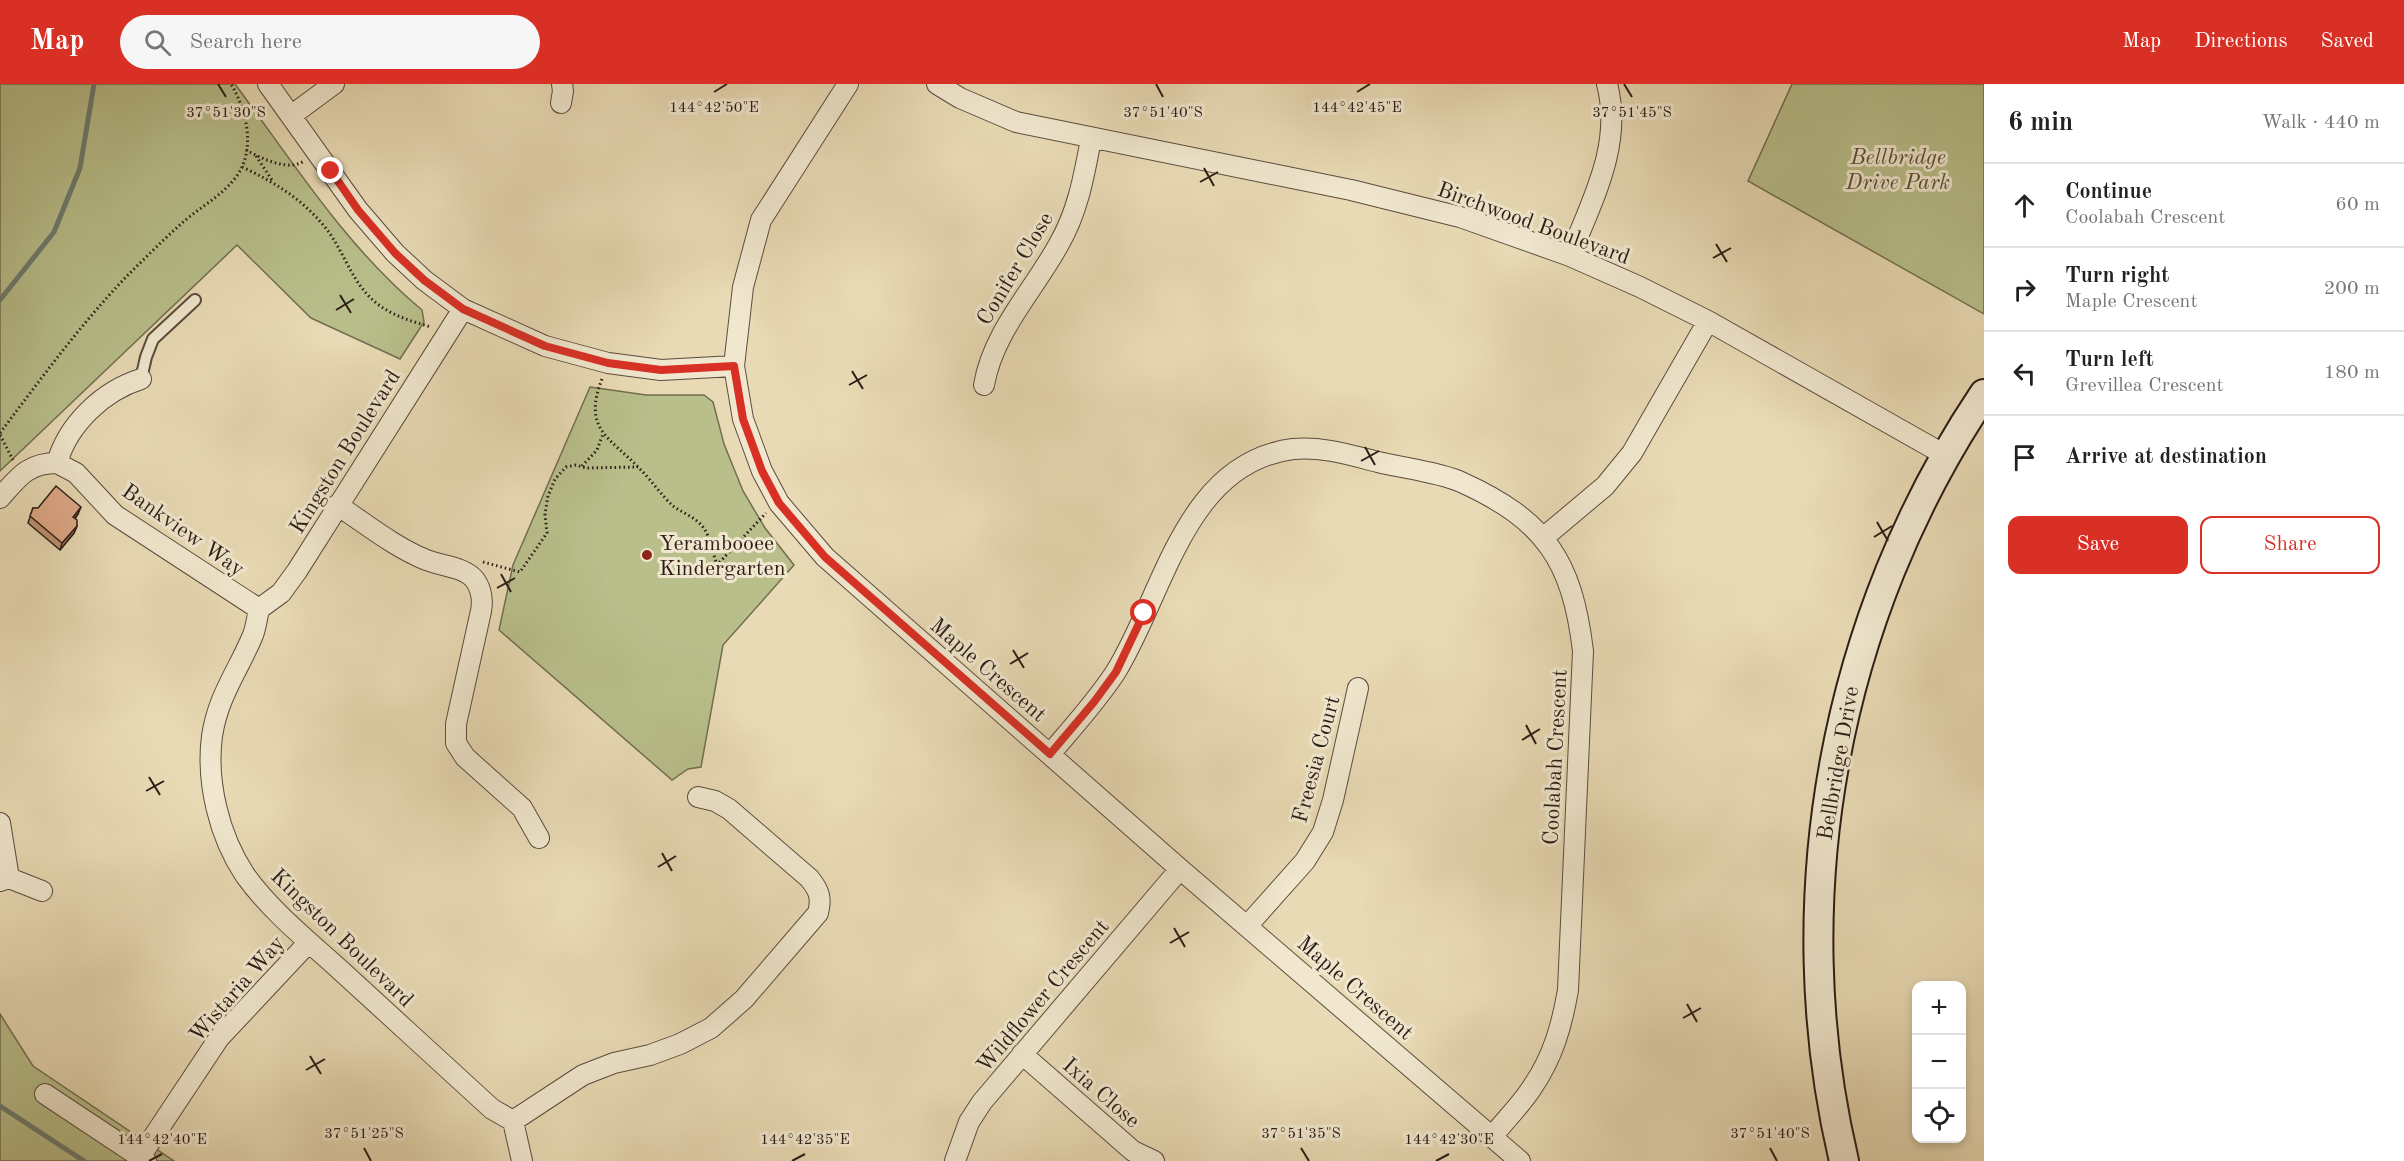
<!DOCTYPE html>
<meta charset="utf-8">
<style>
body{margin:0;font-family:"Old Standard TT",serif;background:#f6f6f6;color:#222}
.controls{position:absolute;right:18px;bottom:18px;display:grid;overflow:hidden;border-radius:12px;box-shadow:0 3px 9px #0003}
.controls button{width:54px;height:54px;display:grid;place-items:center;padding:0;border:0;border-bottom:2px solid #e0e0e0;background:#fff;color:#222;font:30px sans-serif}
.stop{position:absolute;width:18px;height:18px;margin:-14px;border:4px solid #d93025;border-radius:50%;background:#fff}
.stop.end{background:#d93025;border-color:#fff;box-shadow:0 2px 6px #0008}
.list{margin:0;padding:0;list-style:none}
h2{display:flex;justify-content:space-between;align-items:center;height:78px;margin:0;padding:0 24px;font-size:26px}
h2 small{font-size:20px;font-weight:400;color:#767676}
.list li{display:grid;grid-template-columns:39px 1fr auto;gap:18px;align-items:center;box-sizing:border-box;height:84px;padding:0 24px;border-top:2px solid #e0e0e0}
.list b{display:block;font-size:22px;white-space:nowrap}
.list p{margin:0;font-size:20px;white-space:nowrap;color:#767676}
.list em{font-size:20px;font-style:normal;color:#767676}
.actions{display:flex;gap:12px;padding:18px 24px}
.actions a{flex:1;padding:14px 0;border:2px solid #d93025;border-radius:12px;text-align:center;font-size:21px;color:#d93025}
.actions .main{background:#d93025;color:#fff}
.icon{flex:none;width:33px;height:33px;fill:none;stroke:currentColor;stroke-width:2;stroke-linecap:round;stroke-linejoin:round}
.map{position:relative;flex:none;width:1984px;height:1077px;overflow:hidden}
header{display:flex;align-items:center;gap:36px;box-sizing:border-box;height:84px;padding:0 30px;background:#d93025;color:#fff}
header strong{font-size:28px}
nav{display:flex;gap:33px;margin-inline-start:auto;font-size:21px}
.search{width:420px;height:54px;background:#f6f6f6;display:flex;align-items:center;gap:15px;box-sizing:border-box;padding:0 21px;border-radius:33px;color:#767676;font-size:22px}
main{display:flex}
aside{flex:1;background:#fff}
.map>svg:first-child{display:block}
.green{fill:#b8bf8b;stroke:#726e50;stroke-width:1.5}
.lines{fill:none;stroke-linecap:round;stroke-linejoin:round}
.stream{stroke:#6c7c71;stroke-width:5}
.lane-casing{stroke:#5b4c3e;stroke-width:14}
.street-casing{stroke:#5b4c3e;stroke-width:22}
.secondary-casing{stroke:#2c1d16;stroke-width:32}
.path{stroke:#2c1d16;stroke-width:3;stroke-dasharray:1.5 3;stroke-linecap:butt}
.lane{stroke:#f0e7ce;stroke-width:10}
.street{stroke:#f0e7ce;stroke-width:20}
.secondary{stroke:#f0e7ce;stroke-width:28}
.wall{fill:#c19175;stroke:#2c1d16;stroke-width:1.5}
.shaded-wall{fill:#9d765f;stroke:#2c1d16;stroke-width:1.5}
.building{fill:#e0a988;stroke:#2c1d16;stroke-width:1.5}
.route{stroke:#d93025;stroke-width:8}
.ticks{fill:none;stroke:#2c1d16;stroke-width:2}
.poi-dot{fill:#8f2418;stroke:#f0e7ce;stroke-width:2}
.labels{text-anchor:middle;stroke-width:6;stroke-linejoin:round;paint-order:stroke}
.park-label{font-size:22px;font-style:italic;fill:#564e39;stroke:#f0e7ce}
.street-label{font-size:22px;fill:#2c1d16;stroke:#f0e7ce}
.poi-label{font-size:22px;fill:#2c1d16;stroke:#f0e7ce;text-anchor:start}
.ticks-label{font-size:15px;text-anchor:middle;fill:#2c1d16;stroke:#f0e7ce;stroke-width:6;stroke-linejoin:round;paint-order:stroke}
</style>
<header>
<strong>Map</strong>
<div class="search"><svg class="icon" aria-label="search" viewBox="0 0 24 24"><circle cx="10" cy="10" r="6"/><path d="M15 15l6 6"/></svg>Search here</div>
<nav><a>Map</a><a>Directions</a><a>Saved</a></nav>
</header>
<main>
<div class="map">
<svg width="1984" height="1077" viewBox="0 0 1984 1077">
<rect width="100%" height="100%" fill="#e8dab4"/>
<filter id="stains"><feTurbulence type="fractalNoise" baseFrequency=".00333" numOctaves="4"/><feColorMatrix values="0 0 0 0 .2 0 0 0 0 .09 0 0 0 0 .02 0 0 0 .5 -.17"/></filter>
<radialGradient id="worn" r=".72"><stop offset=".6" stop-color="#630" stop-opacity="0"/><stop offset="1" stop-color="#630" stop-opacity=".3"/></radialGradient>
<path class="green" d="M0,0H235C293,78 346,163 422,226L424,238L400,275L311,234L237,161L0,387Z
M1792,0H1984V230L1748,97Z
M590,303L646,311H704L713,318L724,360L743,407L765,444L794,481L723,561L701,683L688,685L672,696L499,546L513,481Z
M0,930L33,982L174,1077H0Z"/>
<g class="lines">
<path class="stream" d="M0,216L54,148L80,84L94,0
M0,1022L84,1077"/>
<g class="lane-casing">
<path id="lane" d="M141,295L146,273L153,255L195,216"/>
</g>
<g class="street-casing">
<path id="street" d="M268,0L358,126L395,169L424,196L463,225L545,262L608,279L661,286L734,282
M848,0L761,136L743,203L734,282L743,335L762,387L779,419L825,473L1180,785L1520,1077
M937,0L960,14L1016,38L1351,106L1460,133L1570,172L1640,203L1708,237L1945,371
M561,19L563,7L562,0
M292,31L334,0
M1570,172C1592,116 1623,61 1607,0
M463,225L297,487L281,509L259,525C257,534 256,543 253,551C238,587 218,612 212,652C206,698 219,752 245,791C270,826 306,855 338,884C389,931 441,978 492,1025L513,1037L522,1077
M984,301C993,248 1034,206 1059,160C1078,127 1084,92 1091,55
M57,379L76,389L115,431L259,525
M0,414C18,394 27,379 57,379C68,340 103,307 141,295
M337,421C365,439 393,462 424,475C439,482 464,482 475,496C482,506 483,516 481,527L456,640V659L465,673L522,724L539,754
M1543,454L1605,402L1632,369L1708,237
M1050,670C1072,644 1096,618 1115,589C1164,511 1184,379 1293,365C1321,362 1350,371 1378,378C1402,384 1439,388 1461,398C1545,436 1572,476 1583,567L1568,906C1562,941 1553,973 1533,1002C1522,1020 1505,1036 1492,1053
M0,739L9,794
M0,797L9,794L42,807
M1248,841L1305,777L1323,748L1333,716L1358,604
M1022,970L1133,1067L1154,1077
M45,1010L146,1077
M513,1037L583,991L614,979L650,971L680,960L711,944L744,915L818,829C822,814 819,806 809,794L729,725L715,717L698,713
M140,1073L219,954L309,858
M955,1077L969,1038L982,1018L1180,785"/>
</g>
<g class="secondary-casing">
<path id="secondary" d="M1844,1077C1782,815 1834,533 1984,310"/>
</g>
<path class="path" d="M246,66C261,74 288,88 304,77
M256,72L272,96
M242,83C274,98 301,114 324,142C341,162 349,190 366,209C383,229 407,236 431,243
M602,295C582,346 610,353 641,386C651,396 663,413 672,421C683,430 697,433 705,446C711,456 713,470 717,481L766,429
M0,349C40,296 80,241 126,193C144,175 163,156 182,139C201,122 231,107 242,83C254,56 245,24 231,0
M0,351L13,376
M582,382L597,366L603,350
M483,478L520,488L547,449L545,430L548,412L555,395L566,383L576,381L586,384L638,383"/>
<use href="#lane" class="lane"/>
<use href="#street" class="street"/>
<use href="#secondary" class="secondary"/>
</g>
<path class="wall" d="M33,424L78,430L75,435L77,442L74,449L60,466L28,439Z"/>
<path class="shaded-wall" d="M81,423L78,430L70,440L73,433Z
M77,442L74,449L60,466L62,459Z"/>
<path class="building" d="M56,402L81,423L73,433L77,436V442L62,459L30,432L33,424H38Z"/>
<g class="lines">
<path class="route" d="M331,87L358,126L395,169L424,196L463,225L545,262L608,279L661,286L734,282L743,335L762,387L779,419L825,473L1050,670L1094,618L1116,588L1144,529"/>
</g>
<path class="ticks" d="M218,0L226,13M1156,0L1163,13M1624,0L1632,13M714,8L727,0M1357,8L1370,0M1204,84L1214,102M1200,98L1218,88M1716,160L1727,178M1713,174L1731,164M340,211L351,229M336,226L354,215M852,287L863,305M849,301L867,291M1365,363L1375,381M1361,377L1379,367M1877,438L1888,457M1874,453L1892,442M501,490L511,508M497,504L515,494M1013,566L1024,584M1010,580L1028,569M1526,641L1536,660M1522,656L1540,645M149,693L160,711M146,707L164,697M662,769L672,787M658,783L676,772M1174,844L1185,863M1170,859L1189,848M1687,920L1697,938M1683,934L1701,924M310,972L321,990M306,986L325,975M364,1064L371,1077M1301,1064L1309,1077M1770,1064L1777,1077M149,1077L162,1070M792,1077L805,1070M1436,1077L1449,1070"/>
<circle class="poi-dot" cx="647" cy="471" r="6"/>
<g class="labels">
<g class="park-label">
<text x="1898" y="80">Bellbridge<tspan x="1898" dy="25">Drive Park</tspan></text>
</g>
<g class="street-label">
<text transform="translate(1534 138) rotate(20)" y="8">Birchwood Boulevard</text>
<text transform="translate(1014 184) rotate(-59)" y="8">Conifer Close</text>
<text transform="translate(344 367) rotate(-58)" y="8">Kingston Boulevard</text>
<text transform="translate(184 445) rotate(35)" y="8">Bankview Way</text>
<text transform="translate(989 585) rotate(41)" y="8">Maple Crescent</text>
<text transform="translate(1554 673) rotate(-87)" y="8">Coolabah Crescent</text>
<text transform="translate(1315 675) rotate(-75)" y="8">Freesia Court</text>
<text transform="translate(1837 679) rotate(-80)" y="8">Bellbridge Drive</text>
<text transform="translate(343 853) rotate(44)" y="8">Kingston Boulevard</text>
<text transform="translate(1356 903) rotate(41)" y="8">Maple Crescent</text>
<text transform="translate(236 904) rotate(-49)" y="8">Wistaria Way</text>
<text transform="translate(1042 911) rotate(-50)" y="8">Wildflower Crescent</text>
<text transform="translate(1102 1008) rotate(41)" y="8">Ixia Close</text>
</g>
<g class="poi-label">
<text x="659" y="466">Yerambooee<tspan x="659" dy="25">Kindergarten</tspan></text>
</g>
</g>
<g class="ticks-label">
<text x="714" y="28">144°42'50"E</text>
<text x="1357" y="28">144°42'45"E</text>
<text x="226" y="33">37°51'30"S</text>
<text x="1163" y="33">37°51'40"S</text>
<text x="1632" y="33">37°51'45"S</text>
<text x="364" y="1054">37°51'25"S</text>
<text x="1301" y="1054">37°51'35"S</text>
<text x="1770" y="1054">37°51'40"S</text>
<text x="162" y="1060">144°42'40"E</text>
<text x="805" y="1060">144°42'35"E</text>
<text x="1449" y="1060">144°42'30"E</text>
</g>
<rect width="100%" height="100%" filter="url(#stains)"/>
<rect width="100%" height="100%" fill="url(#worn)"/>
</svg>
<div class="controls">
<button>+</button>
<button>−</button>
<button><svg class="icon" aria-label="locate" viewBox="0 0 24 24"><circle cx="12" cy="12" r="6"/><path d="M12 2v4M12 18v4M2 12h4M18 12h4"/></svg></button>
</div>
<div class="stop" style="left:1144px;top:529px"></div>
<div class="stop end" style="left:331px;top:87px"></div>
</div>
<aside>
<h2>6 min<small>Walk · 440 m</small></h2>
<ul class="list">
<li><svg class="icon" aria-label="ahead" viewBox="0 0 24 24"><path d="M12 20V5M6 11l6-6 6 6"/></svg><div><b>Continue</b><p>Coolabah Crescent</p></div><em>60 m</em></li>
<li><svg class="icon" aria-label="right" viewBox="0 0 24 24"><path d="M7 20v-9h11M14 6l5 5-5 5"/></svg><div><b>Turn right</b><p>Maple Crescent</p></div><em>200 m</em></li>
<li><svg class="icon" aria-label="left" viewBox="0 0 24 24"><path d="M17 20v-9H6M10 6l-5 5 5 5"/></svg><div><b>Turn left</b><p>Grevillea Crescent</p></div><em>180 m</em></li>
<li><svg class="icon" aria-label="arrive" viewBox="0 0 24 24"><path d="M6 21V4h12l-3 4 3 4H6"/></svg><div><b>Arrive at destination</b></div></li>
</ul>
<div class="actions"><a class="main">Save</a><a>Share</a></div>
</aside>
</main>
